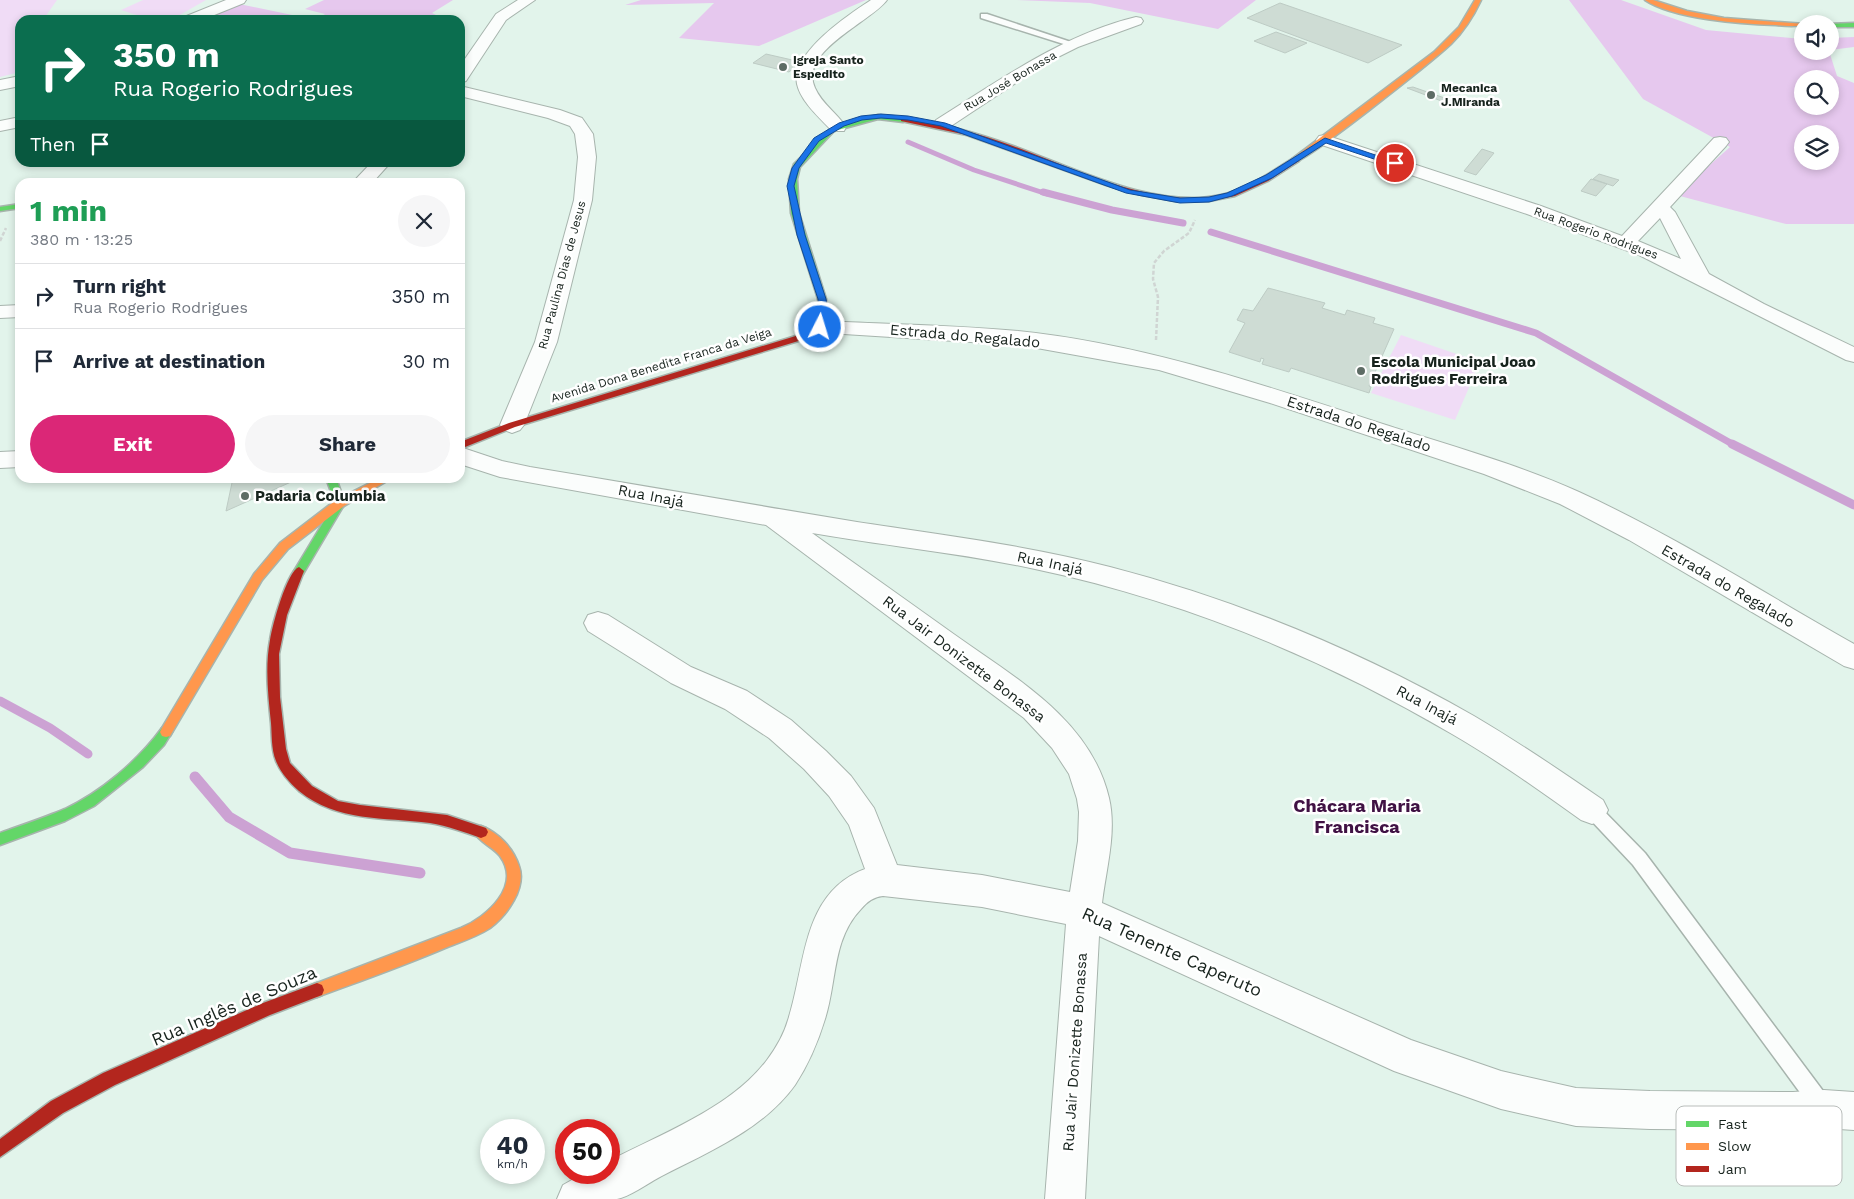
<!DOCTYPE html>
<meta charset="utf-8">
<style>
:root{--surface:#fff;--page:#f6f6f7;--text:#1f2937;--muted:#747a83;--line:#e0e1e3;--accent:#db2777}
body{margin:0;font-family:"Work Sans",sans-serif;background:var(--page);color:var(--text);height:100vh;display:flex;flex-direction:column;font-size:19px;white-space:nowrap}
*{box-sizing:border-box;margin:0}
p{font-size:16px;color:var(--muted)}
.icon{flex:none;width:28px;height:28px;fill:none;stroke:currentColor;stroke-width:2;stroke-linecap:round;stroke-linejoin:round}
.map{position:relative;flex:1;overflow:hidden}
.panel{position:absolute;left:15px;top:178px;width:450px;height:305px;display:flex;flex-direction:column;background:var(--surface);border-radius:15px;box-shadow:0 2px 8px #0003}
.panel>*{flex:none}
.top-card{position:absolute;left:15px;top:15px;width:450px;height:152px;border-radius:15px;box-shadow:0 2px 8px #0003;background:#0b6e4f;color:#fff;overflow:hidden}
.controls{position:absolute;left:1794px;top:15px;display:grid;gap:10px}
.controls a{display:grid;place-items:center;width:45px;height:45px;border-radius:50%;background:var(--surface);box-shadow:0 2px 8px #0003;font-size:25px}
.speed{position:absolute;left:480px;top:1119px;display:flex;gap:10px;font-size:25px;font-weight:700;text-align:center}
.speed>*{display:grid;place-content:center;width:65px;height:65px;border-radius:50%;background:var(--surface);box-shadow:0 2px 8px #0003;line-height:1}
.speed small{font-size:12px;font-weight:400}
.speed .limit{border:8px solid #d22;background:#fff;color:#111}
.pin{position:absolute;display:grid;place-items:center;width:42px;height:42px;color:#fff;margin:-21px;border:2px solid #fff;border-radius:50%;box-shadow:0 1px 5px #0007}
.me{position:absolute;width:55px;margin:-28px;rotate:5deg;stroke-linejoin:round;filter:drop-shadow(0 0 4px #0008)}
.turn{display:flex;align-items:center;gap:18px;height:105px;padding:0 15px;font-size:22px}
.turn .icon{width:65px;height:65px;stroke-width:2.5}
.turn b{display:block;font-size:35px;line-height:42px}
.then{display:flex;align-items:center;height:48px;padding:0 15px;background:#0003;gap:10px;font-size:19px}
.round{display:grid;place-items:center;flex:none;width:52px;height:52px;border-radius:26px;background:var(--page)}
.summary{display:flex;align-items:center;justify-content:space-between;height:85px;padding:0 15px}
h1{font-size:30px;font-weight:700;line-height:38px;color:#1e9e55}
.button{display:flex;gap:10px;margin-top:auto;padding:10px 15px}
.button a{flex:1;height:58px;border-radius:30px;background:var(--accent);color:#fff;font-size:20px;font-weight:700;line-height:58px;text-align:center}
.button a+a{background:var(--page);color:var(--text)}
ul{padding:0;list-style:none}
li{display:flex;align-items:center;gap:15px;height:65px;padding:0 15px;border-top:1px solid var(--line)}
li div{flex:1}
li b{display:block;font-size:19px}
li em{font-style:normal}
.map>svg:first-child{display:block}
.green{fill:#f0dcf6}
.forest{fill:#e6c8ee;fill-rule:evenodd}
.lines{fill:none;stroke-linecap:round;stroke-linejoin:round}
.stream-far3{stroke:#cca2d3;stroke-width:5}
.stream-far2{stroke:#cca2d3;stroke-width:7}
.stream-far1{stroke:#cca2d3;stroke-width:9}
.stream{stroke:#cca2d3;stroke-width:11}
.building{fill:#cedcd4;stroke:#bdcbc4}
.lane-casing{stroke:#a7b4ad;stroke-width:3}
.street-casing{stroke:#a7b4ad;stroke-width:2}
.fast-casing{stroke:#a7b4ad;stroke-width:3}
.slow-casing{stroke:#a7b4ad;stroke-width:3}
.jam-casing{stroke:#a7b4ad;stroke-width:3}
.path{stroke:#d0d5d3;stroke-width:2.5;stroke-dasharray:4 2;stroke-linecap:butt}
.lane{fill:#fbfdfc;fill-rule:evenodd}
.street{fill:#fbfdfc;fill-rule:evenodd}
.fast{fill:#63d668;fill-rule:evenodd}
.slow{fill:#ff974d;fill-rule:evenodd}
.jam{fill:#b3261e;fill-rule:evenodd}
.route{fill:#1a73e8;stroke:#114b97}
.poi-dot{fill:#5e6c65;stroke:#fff;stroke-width:2}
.labels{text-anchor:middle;stroke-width:5;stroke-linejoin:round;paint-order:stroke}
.far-poi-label{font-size:12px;font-weight:bold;fill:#17231d;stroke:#fff;text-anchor:start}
.far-street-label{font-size:12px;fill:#17231d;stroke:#fff}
.street-label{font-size:15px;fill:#17231d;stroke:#fff}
.poi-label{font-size:15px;font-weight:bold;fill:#17231d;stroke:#fff;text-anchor:start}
.quarter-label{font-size:18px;font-weight:bold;fill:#401244;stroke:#fff}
.near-street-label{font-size:18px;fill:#17231d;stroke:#fff}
.key{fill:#fff;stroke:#b9bdbb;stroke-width:1}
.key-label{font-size:14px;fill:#17231d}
</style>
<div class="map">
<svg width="1854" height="1199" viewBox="0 0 1854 1199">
<rect width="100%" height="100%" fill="#e2f4eb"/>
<path class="green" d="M0,0h57l-14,20h-23v52l-20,5z
M143,0h63l-35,20h-19l-31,-10z
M1401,335l79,27 -25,58 -84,-27z"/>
<path class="forest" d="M324,0h129l-21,13 14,7h-130l9,-6 -20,-5z
M641,0h225l-107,46 -80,-8 35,-35 -89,2z
M1017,0h239l-38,29 -128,-26z
M1569,0h52l85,30 96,9v12h27l8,25 17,7v141h-68l-110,-29 54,-48 -87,-48zM1802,79h28v27h-28zM1802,134h28v27h-28z
M239,4l77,16h-89l-13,-6z
M1854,37v10l-24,3v-12z"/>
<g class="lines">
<path class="stream-far3" d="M908,142l66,28 73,24"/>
<path class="stream-far2" d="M1043,192l69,18 71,13
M1211,232l325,101 198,112"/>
<path class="stream-far1" d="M1732,444l122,61
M0,701l50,27 38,26"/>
<path class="stream" d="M195,777l34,40 61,36 130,20"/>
</g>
<path class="building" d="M1280,3l122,42 -34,18 -121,-45z
M1276,32l31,11 -22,10 -31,-12z
M766,54l35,8 -12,10 -36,-9z
M1413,87l43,15 -4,3 -45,-17z
M1482,149l12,4 -18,22 -12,-4z
M1599,174l20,6 -6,6 -20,-7z
M1591,179l16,5 -11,12 -15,-5z
M1268,288l57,15 -3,5 23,7 2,-5 28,8 -2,5 21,6 -25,57 2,1 -2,6 -78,-25 -2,4 -27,-8 2,-5 -3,-1 -1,4 -31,-10 16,-29 -8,-3 6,-11 10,2z
M233,478h64l-6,4 -65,29z"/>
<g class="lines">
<g class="lane-casing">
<path id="lane" d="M981,14h6l90,30 -7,2 -89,-28z
M1592,802l6,3 47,48 184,246 4,7 -4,7 -7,4 -7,-4 -182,-248 -47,-50 -3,-5 3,-5z"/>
</g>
<g class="street-casing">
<path id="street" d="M226,0h20l-2,3 -42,17h-20l2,-3z
M518,0h17l-29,20 -40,61 -6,2v-17l36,-52z
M871,0h16c-16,22 -89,51 -72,88 7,16 22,25 31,39l-2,4h-12c-12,-13 -31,-29 -35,-47 -6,-31 51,-69 74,-84z
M1136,17l5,1 2,3 -2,3 -63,23 -32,16 -98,65h-12l-2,-4 2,-4c64,-40 126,-85 200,-103z
M20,76v10l-20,4v-10z
M460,86l100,24 22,8 11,16 3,23 -4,43 -35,142 -33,83 -4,5 -8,3 -8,-3 -4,-5 35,-83 39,-142 4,-43 -3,-23 -5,-8 -22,-8 -88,-22z
M20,117v10l-20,4v-10z
M1325,135l216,71 81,30 92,-98 6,-1 6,1 3,4 -3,4 -56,61 5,5 34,62 55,30 90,43v15l-8,-2 -207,-105 -112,-41 -208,-70 -3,-4 3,-4zM1660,218l21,41 -43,-18z
M372,162h19l-18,20h-20z
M20,305v12l-20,1v-12z
M820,321c66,3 132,4 198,10 127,13 248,55 368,94 65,21 131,39 193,67 94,43 185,101 275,152v25l-10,-3 -215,-126 -69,-36 -76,-30 -214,-71 -111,-33 -139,-25 -208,-13 -3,-5 3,-5z
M460,447l42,14 28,6c109,18 217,37 327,55 84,13 169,23 253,45 127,33 250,84 364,149 44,26 87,55 129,84l5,10 -5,10 -11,4 -11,-4c-42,-30 -84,-60 -129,-86 -129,-76 -270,-134 -417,-165 -73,-16 -149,-23 -223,-36 45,32 91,65 136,97 62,45 142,87 161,168 8,34 -3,71 -7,105l309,137 90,31 75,17 74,3 143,1 31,-2 30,2v38l-30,-2 -31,2 -143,-1 -74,-3 -75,-17 -107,-38 -295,-135 -14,263h-40l21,-275 -84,-17 -99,-11c-10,1 -16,6 -22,13 -29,30 -24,73 -36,110 -7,23 -17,46 -30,66 -32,45 -89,68 -137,93 -11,6 -29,19 -41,21 -19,0 -41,0 -60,0l6,-14 23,-13h23v-11c52,-27 122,-53 158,-101 9,-12 17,-26 21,-40 18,-54 13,-127 77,-151l-16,-44 -20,-29 -25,-27 -35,-31 -44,-29 -54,-26 -83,-52 -4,-8 4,-8 10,-3 10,3 83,52 56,24 44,29 35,31 25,25 23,32 23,57 85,10 88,17 8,-51 1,-29 -2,-13 -8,-25 -17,-26 -28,-30 -258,-193 -266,-48 -40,-13z
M20,451v16l-20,1v-16z"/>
</g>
<g class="fast-casing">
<path id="fast" d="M1854,23v4h-24v-3h-2z
M878,115l25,3 3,2 -3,2 -25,-3 -44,12 -34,36 -3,12 2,34 27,86v19l-4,3 -3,-1 -1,-21 -27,-86 -2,-34 5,-15 36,-35z
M20,204v4l-20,3v-4z
M326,478h10l9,25 -42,71 -4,1 -5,-4 41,-68z
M166,727l4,1 2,4 -8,13 -21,22 -49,39 -29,15 -65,24v-12c22,-8 44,-15 65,-24 36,-17 73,-48 97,-81z"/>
</g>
<g class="slow-casing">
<path id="slow" d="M1475,0h6c-8,17 -17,31 -30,44 -16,15 -147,120 -159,119v-4l142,-107 25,-25z
M1645,0h8l34,11 37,7 81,6c-6,3 -20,2 -29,1 -34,-1 -103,-6 -131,-25z
M380,478h12l-48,28 -56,43 -26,31 -92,156 -4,1 -4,-1 -2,-4 2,-4 92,-154 26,-31 56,-43z
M481,826c18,7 32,22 38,40 8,22 -12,49 -29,62 -14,9 -30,14 -45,20 -42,18 -85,33 -128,49l-5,-2 -2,-5 2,-5 149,-57c26,-11 61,-42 39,-72 -7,-9 -21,-14 -26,-24l2,-4z"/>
</g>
<g class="jam-casing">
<path id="jam" d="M903,118c38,5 74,15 110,28 61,22 142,64 208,49 26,-6 49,-22 71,-36l7,2 -31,20 -33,15 -26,5h-34l-33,-6 -36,-10 -139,-50 -66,-14v-2z
M822,315l4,3 -3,11 -18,10 -290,88 -55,22v-7l49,-19 290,-88 17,-9 2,-8z
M299,567l5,4 -17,44 -8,39 1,43 6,52 4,14 22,23 26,15 22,4 87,10 39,13 2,4 -2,4 -5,2c-17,-6 -33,-12 -51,-15 -46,-6 -93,-1 -131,-32 -10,-9 -18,-18 -23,-30 -5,-12 -4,-26 -5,-38 -3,-28 -6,-56 -1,-83 2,-14 17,-69 29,-73z
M317,983l5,2 2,5 -2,5 -52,20 -155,70 -52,28 -63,44v-18l51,-38 52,-28 160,-70z"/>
</g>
<path class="path" d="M0,241l6,-13
M1156,340l2,-43 -5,-18 1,-16 10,-12 25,-18 6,-13"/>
<use href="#lane" class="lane"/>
<use href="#street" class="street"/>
<use href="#fast" class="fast"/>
<use href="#slow" class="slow"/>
<use href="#jam" class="jam"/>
</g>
<path class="route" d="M881,114l27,2 37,7 185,67 50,8 29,-1 18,-4 39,-18 59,-37 74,25 -7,2 -66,-22 -54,35 -40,18 -23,6 -29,1 -54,-10 -185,-67 -33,-6 -27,-2 -19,2 -18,6 -25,15 -20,27 -5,18 11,49 21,64 2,13 -3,15 -2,2h-6l-1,-2 3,-15 -1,-13 -21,-64 -10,-49 5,-18 22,-30 25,-15 22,-7z"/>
<g class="poi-dot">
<circle cx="783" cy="67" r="5"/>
<circle cx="1431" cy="95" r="5"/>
<circle cx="1361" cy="371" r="5"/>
<circle cx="245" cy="496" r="5"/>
</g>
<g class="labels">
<g class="far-poi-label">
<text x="793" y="64">Igreja Santo<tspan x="793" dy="14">Espedito</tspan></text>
<text x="1441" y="92">Mecanica<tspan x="1441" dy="14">J.Miranda</tspan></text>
</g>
<g class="far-street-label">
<text transform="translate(1010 81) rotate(-31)" y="4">Rua José Bonassa</text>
<text transform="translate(1596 233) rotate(20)" y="4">Rua Rogerio Rodrigues</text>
<text transform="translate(562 275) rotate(-75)" y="4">Rua Paulina Dias de Jesus</text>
<text transform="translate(661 365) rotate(-17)" y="4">Avenida Dona Benedita Franca da Veiga</text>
</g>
<g class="street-label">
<text transform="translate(965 336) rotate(5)" y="5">Estrada do Regalado</text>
<text transform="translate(1359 424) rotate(18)" y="5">Estrada do Regalado</text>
<text transform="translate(651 496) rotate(11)" y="5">Rua Inajá</text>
<text transform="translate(1050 563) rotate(12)" y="5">Rua Inajá</text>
<text transform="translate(1728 586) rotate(30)" y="5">Estrada do Regalado</text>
<text transform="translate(964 659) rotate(37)" y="5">Rua Jair Donizette Bonassa</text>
<text transform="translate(1427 705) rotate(28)" y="5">Rua Inajá</text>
<text transform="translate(1075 1052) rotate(-86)" y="5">Rua Jair Donizette Bonassa</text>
</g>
<g class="poi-label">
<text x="1371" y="367">Escola Municipal Joao<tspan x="1371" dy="17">Rodrigues Ferreira</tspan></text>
<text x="255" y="501">Padaria Columbia</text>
</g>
<g class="quarter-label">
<text x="1357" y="812">Chácara Maria<tspan x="1357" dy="21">Francisca</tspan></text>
</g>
<g class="near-street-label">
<text transform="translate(1172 952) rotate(24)" y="6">Rua Tenente Caperuto</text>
<text transform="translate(234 1006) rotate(-23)" y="6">Rua Inglês de Souza</text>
</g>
</g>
<rect x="1676" y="1106" width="166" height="80" rx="8" class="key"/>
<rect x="1686" y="1121" width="23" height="6" fill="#63d668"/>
<rect x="1686" y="1143" width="23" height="7" fill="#ff974d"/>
<rect x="1686" y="1166" width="23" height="6" fill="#b3261e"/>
<g class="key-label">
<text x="1718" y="1129">Fast</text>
<text x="1718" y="1151">Slow</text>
<text x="1718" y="1174">Jam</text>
</g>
</svg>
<div class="controls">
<a><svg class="icon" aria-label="sound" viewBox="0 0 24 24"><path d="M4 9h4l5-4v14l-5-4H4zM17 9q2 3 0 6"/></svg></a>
<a><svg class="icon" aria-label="search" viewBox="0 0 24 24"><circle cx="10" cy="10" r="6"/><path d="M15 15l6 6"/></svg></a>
<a><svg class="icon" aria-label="layers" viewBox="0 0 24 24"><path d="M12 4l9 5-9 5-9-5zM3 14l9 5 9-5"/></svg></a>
</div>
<div class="speed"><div>40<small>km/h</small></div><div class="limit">50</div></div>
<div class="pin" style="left:1395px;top:163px;background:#d93025"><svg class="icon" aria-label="arrive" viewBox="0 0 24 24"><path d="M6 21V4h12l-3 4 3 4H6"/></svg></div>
<svg class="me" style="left:820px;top:327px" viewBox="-20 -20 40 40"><circle r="17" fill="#1a73e8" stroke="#fff" stroke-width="3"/><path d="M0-11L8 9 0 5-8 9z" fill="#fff"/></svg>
<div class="top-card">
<div class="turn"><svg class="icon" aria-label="right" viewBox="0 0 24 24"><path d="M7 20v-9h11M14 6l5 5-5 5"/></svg><div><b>350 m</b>Rua Rogerio Rodrigues</div></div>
<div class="then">Then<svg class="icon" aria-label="arrive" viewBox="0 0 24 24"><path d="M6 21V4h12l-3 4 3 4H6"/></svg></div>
</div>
<section class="panel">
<div class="summary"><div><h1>1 min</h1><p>380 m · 13:25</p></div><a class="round"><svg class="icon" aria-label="close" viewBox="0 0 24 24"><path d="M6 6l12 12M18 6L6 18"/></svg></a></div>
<ul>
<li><svg class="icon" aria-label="right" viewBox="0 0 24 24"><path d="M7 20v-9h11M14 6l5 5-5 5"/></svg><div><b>Turn right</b><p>Rua Rogerio Rodrigues</p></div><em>350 m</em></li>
<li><svg class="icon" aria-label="arrive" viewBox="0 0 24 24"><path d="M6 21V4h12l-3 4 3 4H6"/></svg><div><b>Arrive at destination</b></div><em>30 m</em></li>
</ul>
<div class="button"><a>Exit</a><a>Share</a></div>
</section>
</div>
